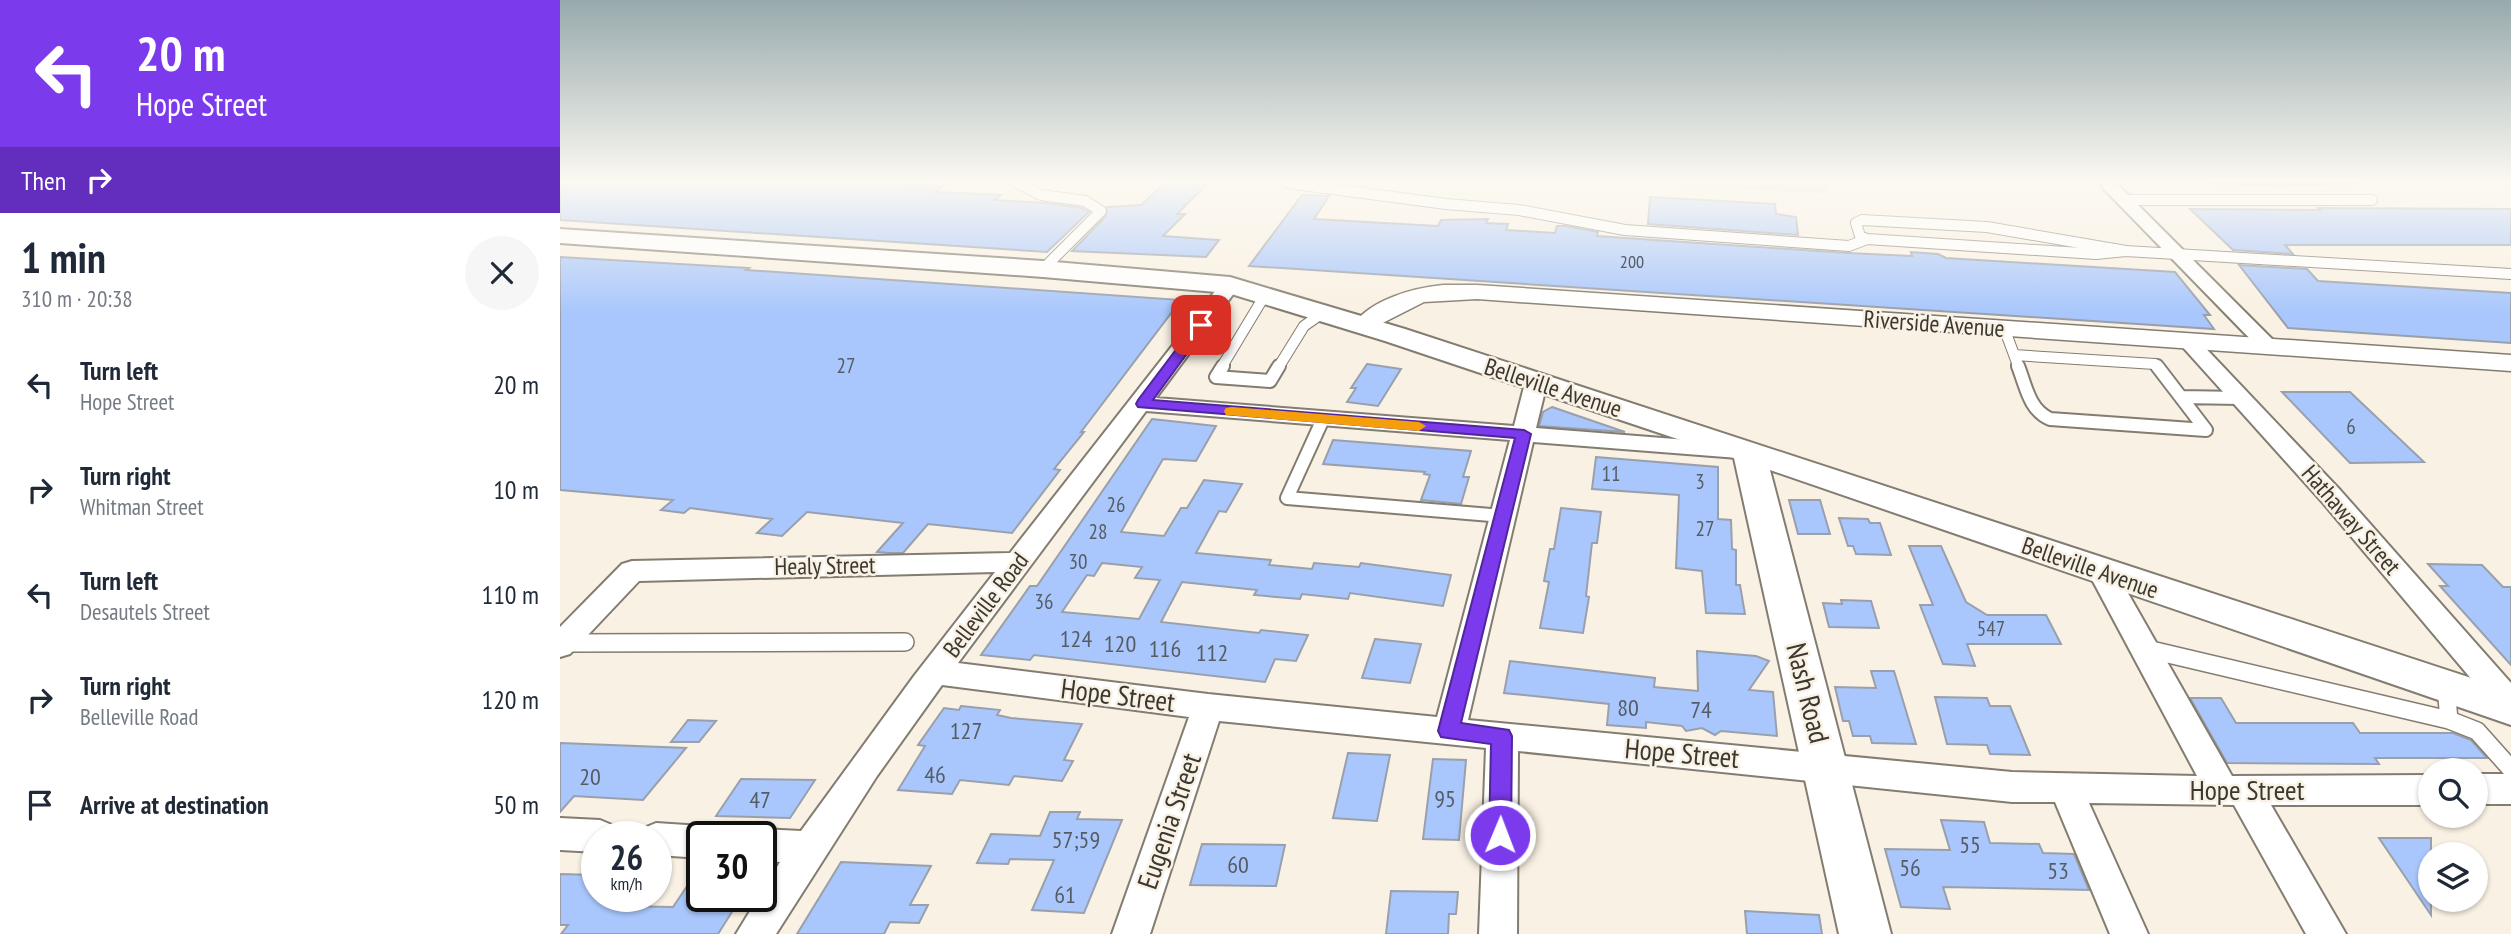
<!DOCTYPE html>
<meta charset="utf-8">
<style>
:root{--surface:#fff;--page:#f6f6f7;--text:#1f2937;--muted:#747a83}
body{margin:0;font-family:"PT Sans Narrow",sans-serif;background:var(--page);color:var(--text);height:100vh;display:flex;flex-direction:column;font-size:26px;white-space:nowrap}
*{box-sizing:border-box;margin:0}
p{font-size:23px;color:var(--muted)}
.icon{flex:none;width:38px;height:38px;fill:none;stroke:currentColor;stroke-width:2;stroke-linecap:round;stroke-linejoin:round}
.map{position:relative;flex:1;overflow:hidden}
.drawer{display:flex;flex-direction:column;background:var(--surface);width:560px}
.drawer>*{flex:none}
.hud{background:#7c3aed;color:#fff;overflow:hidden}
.tools{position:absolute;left:1858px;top:758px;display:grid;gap:14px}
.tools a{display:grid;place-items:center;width:70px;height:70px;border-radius:50%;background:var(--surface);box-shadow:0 2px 5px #0004;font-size:35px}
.speed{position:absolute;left:21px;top:821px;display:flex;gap:14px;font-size:35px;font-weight:700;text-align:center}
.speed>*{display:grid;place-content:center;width:91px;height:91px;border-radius:50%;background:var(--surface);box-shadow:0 2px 5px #0004;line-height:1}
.speed small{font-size:18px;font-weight:400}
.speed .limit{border:4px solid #111;border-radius:10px;background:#fff;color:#111}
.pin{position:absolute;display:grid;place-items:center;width:60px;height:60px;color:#fff;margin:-30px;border-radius:14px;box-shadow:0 4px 10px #0006}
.me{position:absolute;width:77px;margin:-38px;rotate:1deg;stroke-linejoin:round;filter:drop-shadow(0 0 5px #0008)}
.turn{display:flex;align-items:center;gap:24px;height:147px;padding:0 21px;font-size:32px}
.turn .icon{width:91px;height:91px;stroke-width:2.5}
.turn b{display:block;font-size:49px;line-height:60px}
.then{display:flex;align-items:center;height:66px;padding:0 21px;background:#0003;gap:14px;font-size:26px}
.round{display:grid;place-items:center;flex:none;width:74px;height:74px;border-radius:37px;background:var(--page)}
.summary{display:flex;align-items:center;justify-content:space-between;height:119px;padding:0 21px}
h1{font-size:42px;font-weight:800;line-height:52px}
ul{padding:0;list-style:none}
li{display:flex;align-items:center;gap:21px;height:105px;padding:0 21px}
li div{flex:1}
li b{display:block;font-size:26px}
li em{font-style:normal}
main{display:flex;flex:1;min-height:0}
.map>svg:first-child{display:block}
.green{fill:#e6c998}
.water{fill:#c19951}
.building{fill:#a9c7fc;stroke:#99a0ac;stroke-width:2;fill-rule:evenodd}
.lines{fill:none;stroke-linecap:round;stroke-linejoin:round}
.service-far2-casing{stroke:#837c70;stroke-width:12}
.service-far1-casing{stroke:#837c70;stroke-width:16}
.service-casing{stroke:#837c70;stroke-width:20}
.minor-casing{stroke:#837c70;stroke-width:4}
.tertiary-casing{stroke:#837c70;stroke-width:3}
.secondary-casing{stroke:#837c70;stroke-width:4}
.service-far2{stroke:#fff;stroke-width:10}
.service-far1{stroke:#fff;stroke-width:12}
.service{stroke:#fff;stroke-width:17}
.minor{fill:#fff;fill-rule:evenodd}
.tertiary{fill:#fff;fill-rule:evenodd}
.secondary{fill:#fff;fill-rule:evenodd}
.route{fill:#7c3aed;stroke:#51269a;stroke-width:2}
.slow{fill:#f59e0b}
.labels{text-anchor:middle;stroke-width:5;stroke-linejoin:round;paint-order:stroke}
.far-number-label{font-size:18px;fill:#565c64}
.number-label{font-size:21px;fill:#565c64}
.street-label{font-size:24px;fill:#3b3832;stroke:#f9f1e3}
.near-number-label{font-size:24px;fill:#565c64}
.near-street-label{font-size:28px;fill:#3b3832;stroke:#f9f1e3}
</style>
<main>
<section class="drawer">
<div class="hud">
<div class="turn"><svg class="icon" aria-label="left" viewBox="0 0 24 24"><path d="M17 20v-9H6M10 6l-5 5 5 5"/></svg><div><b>20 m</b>Hope Street</div></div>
<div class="then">Then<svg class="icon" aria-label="right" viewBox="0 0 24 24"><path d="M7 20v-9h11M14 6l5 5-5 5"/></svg></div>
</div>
<div class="summary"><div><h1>1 min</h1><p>310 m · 20:38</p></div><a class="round"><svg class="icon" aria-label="close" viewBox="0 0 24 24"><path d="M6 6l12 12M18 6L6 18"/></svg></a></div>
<ul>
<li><svg class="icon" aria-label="left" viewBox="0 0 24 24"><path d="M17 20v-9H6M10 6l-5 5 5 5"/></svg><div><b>Turn left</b><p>Hope Street</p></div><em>20 m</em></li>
<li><svg class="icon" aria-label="right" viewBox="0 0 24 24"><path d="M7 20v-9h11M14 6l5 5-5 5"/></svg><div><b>Turn right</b><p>Whitman Street</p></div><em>10 m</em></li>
<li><svg class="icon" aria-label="left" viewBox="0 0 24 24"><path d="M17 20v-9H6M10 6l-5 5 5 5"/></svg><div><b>Turn left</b><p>Desautels Street</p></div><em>110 m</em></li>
<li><svg class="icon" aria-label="right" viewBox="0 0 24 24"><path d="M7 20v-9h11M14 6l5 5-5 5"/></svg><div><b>Turn right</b><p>Belleville Road</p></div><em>120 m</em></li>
<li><svg class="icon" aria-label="arrive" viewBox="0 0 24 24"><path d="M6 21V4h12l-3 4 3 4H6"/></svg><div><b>Arrive at destination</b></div><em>50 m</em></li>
</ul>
</section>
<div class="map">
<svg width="1951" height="934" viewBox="0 0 1951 934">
<rect width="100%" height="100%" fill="#f9f1e3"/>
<path class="green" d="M1105,182h163v8l-4,3 -143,-7z"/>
<path class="water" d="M1606,182h250l-139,5z"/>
<path class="building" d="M0,182l385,2 -9,8 65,3 -6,5 50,3 37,5 7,4 -42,40 -487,-32z
M606,182h43l-32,32h8l-22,22 56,4 -13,17 -134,-6 34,-35 1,-9 34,-2z
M742,195l27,1 -15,23 124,7 3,-6 47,-1 -2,4 22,1 -2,6 49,3 2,-7h9l32,6 -1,4 251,17 64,3 -1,-4 27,2 8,4 229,14 35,43h-6l10,14 -965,-63z
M1090,197l125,7 1,10 20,3 2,18 -150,-11z
M1758,208l193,1v36h-226l8,9 -60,-4 -43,-41 130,1z
M0,257l189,11 -3,2 435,30 -100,132h3l-30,37 6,1 -48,63 -84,-9 -25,29h-14l-12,-1 26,-29 -96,-11 -25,24 -25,-3 15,-14 -82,-11 -6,5 -23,-3 12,-10 -113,-10z
M1679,265l68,4 11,12 193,12v50l-223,-15z
M807,364l34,5 -23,37 -31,-4 9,-14h-5z
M1722,392h68l74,70 -74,1z
M992,407l73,25 -86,-6 4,-14z
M592,419l64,7 -20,35 -33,-2 -42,73 43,4 17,-28h6l17,-28 38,4 -16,28 -7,-1 -23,42 75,7 -2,5 43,4 2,-6 45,4 2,-4 90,12 -8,31 -93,-13 -2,6 -46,-5 -2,5 -46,-4 3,-5 -75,-8 -21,40 98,11 2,-3 47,5 -12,26 -21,-2 -10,23 -231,-27 -4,5 -49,-5 49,-69h7zM542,563l40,4 -7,11 25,2 -21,39 -77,-7 25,-37 7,1z
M773,440l138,11 -8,26h6l-8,27 -40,-4 9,-25 -6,-1 1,-2 -102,-8z
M1036,457l122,10v52l13,1 1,29 4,1v35h4l5,29 -39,-1 -4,-42 -26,-3 3,-73 -87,-6z
M1229,500h31l10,34h-32z
M1001,508l40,4 -4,31h-5l-6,53 3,1 -6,36 -43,-5 9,-46 -5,-1 6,-32h4z
M1279,518l29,1 2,4h10l11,32 -35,-1 -3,-8h-5z
M1349,546h32l25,56 21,13h59l15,29h-94l8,22 -32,-2 -23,-59h13z
M1868,564l54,1 21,22h8v78l-71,-79h8z
M1281,600l30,1 8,27 -50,-1 -6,-24 19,1z
M815,639l46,5 -11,39 -48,-5z
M1137,651l59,5 13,5 -20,29 24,2 4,44 -56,-5 -6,4 -13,-7 -16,3 -4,-5 -36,-4v6l-39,-3 2,-21 -105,-11 6,-32 145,17 -1,9 44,4z
M1311,671h23l22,73 -44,-1 -2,-7h-17l-4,-15h-6l-8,-34 41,1z
M1375,697l52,1 3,8h20l20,49 -40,-1 -3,-9 -40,-1z
M1630,698h31l15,25h117l7,10h93l18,7 16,18h-112l4,6 -152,-1z
M401,706l39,4 -3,5 14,3 71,6 -18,36 9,1 -11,20 -48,-5 -5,9 -49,-5 -8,14 -54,-4 27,-44 -7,-1 26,-37 15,2z
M128,720l28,1 -17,21h-28z
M0,743l126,5 -43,52 -69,-4 -14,16z
M788,753l42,2 -13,66 -44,-3z
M873,759l33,1 -7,80 -36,-1z
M181,779l74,1 -25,38 -74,-2z
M490,812h30l-3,7 45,1 -38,93 -52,-3 22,-50 -44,-1 -2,5 -31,-1 14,-29 49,2z
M1381,820l43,2 6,21 49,1 4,9 31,1 15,36 -146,-3 7,22 -49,-2 -16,-58 65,1z
M1819,838h52v77z
M642,844l83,1 -9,41 -86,-1z
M281,862l90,4 -21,39h18l-9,18 -29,-1 -6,12h-87z
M142,864v32h40l-24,38h-157l7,-9h-8v-51l37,1v21h32l-7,10 51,1z
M831,891l67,1 -2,22h-7l-1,20h-62z
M1185,911l74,4 3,19h-75z"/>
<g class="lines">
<g class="service-far2-casing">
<path id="service-far2" d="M455,182l26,13 44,6 16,10 -58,58
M728,183l158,21 73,6 106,20 224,16 18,-7
M1564,200h248
M1302,220l125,7 139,24 -30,3 -229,-15 -7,-3 -4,-13z
M1566,251l385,23
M1444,328l15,40
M1454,355l141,9 3,4
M661,368l44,-73
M718,368l26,-42 20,-14"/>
</g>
<g class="service-far1-casing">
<path id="service-far1" d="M663,366l-7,11 54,4 9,-15
M1458,366c8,20 11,44 32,53l156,11
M1597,366l49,64
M1621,397l59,1
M763,419l-36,79 216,18"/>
</g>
<g class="service-casing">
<path id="service" d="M7,643l338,-1
M1587,649l302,71 -3,-33
M1889,720l28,11 34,38"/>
</g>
<g class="minor-casing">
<path id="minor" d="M1544,183h12l162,162 -4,4h-14l-156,-160 -2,-3z
M670,279l10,6 -84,113 358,28 11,-43 3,-5h16l3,5 -11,45 202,16 9,2 3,5 -3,5 -9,2 -205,-16 -65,278 544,52 185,4 -109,-204 4,-7 10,-3 10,3 120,211 199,-1v30h-160l75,129h-40l-72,-129 -145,-2 59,131h-38l-55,-132h-43l-494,-51 -1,183h-38l7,-186 -267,-27 -69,213h-38l77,-217 -247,-32 -65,91 -101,158h-40l44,-72 -19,-1v-25h-14l2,-2 12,-5 40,2 113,-155 81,-104 -356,9 -69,73 -10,3v-30l62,-63 10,-3 378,-8 213,-272zM586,411l364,29 -73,277 -229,-23 -250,-31z
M1627,334l7,2 147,155 170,192v34l-11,-4 -177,-210 -143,-159 -3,-4 3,-4z
M1916,774h35v30h-35z
M0,818l40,2 12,5 6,11h-21v16l-37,-2z
M96,823l46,3 12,5 3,5h-15v22l-46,-3v-19h-16l4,-8z"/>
</g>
<g class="tertiary-casing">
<path id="tertiary" d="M883,285h34l1034,70v16l-1034,-72 -53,3 -59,30 -9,-2 -3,-5c18,-26 61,-37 90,-40z"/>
</g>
<g class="secondary-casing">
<path id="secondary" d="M0,229l483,32 187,16 175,52 1106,362v34l-741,-255 121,464h-52l-105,-476 -349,-117 -157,-48 -185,-16 -483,-34z"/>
</g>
<use href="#service-far2" class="service-far2"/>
<use href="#service-far1" class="service-far1"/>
<use href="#service" class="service"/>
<use href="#minor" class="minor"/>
<use href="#tertiary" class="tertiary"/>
<use href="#secondary" class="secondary"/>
</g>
<linearGradient id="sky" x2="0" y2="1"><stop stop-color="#98a9ac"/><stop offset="0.58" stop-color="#fcf9f2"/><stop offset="1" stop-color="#fcf9f2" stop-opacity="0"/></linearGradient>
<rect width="1951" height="313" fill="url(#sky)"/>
<path class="route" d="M641,321l7,4 -55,75 371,30 7,4 -70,289 48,7 3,6 -1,99 -3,7 -8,3 -8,-3 -3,-7 2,-91 -50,-7 -3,-6 77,-293 -377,-31 -2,-3 2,-4 59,-78z"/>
<path class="slow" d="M672,407l187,15 7,4 -7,5 -193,-16 -2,-4 2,-3z"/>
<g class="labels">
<g class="far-number-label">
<text x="1072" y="268">200</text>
</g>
<g class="number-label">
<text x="286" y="373">27</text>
<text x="1791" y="434">6</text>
<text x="1051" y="481">11</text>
<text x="1140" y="489">3</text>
<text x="556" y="512">26</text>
<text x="1145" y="536">27</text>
<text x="538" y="539">28</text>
<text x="518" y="569">30</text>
<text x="484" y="609">36</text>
<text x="1431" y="636">547</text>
</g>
<g class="street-label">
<text transform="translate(1374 324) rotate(4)" y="8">Riverside Avenue</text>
<text transform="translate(993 388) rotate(18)" y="8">Belleville Avenue</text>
<text transform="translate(1791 520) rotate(49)" y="8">Hathaway Street</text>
<text transform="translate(265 566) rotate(-1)" y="8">Healy Street</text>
<text transform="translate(1530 568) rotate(19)" y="8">Belleville Avenue</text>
<text transform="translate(426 605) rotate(-53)" y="8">Belleville Road</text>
</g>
<g class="near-number-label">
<text x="516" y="647">124</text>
<text x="560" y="652">120</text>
<text x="605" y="657">116</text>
<text x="652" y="661">112</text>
<text x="1068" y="716">80</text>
<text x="1141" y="718">74</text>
<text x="406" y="739">127</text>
<text x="375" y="783">46</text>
<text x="30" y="785">20</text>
<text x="885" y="807">95</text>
<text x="200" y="808">47</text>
<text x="516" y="848">57;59</text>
<text x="1410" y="853">55</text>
<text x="678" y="873">60</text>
<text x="1350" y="876">56</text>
<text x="1498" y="879">53</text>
<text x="505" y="903">61</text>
</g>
<g class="near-street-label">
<text transform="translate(1248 693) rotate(76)" y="10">Nash Road</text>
<text transform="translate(558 695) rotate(7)" y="10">Hope Street</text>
<text transform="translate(1122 753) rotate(5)" y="10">Hope Street</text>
<text x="1687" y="800">Hope Street</text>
<text transform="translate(609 821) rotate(-71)" y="10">Eugenia Street</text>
</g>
</g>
</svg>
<div class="tools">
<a><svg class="icon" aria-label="search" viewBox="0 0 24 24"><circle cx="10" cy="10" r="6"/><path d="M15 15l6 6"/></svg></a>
<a><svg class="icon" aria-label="layers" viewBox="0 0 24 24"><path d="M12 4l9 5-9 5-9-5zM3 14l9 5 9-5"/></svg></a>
</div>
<div class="speed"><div>26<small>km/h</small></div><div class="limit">30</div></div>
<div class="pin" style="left:641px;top:325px;background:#d93025"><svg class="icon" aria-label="arrive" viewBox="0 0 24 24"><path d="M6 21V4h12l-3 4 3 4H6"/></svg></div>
<svg class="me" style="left:940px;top:835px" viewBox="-20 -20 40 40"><circle r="17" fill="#7c3aed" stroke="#fff" stroke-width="3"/><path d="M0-11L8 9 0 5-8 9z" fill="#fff"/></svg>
</div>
</main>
